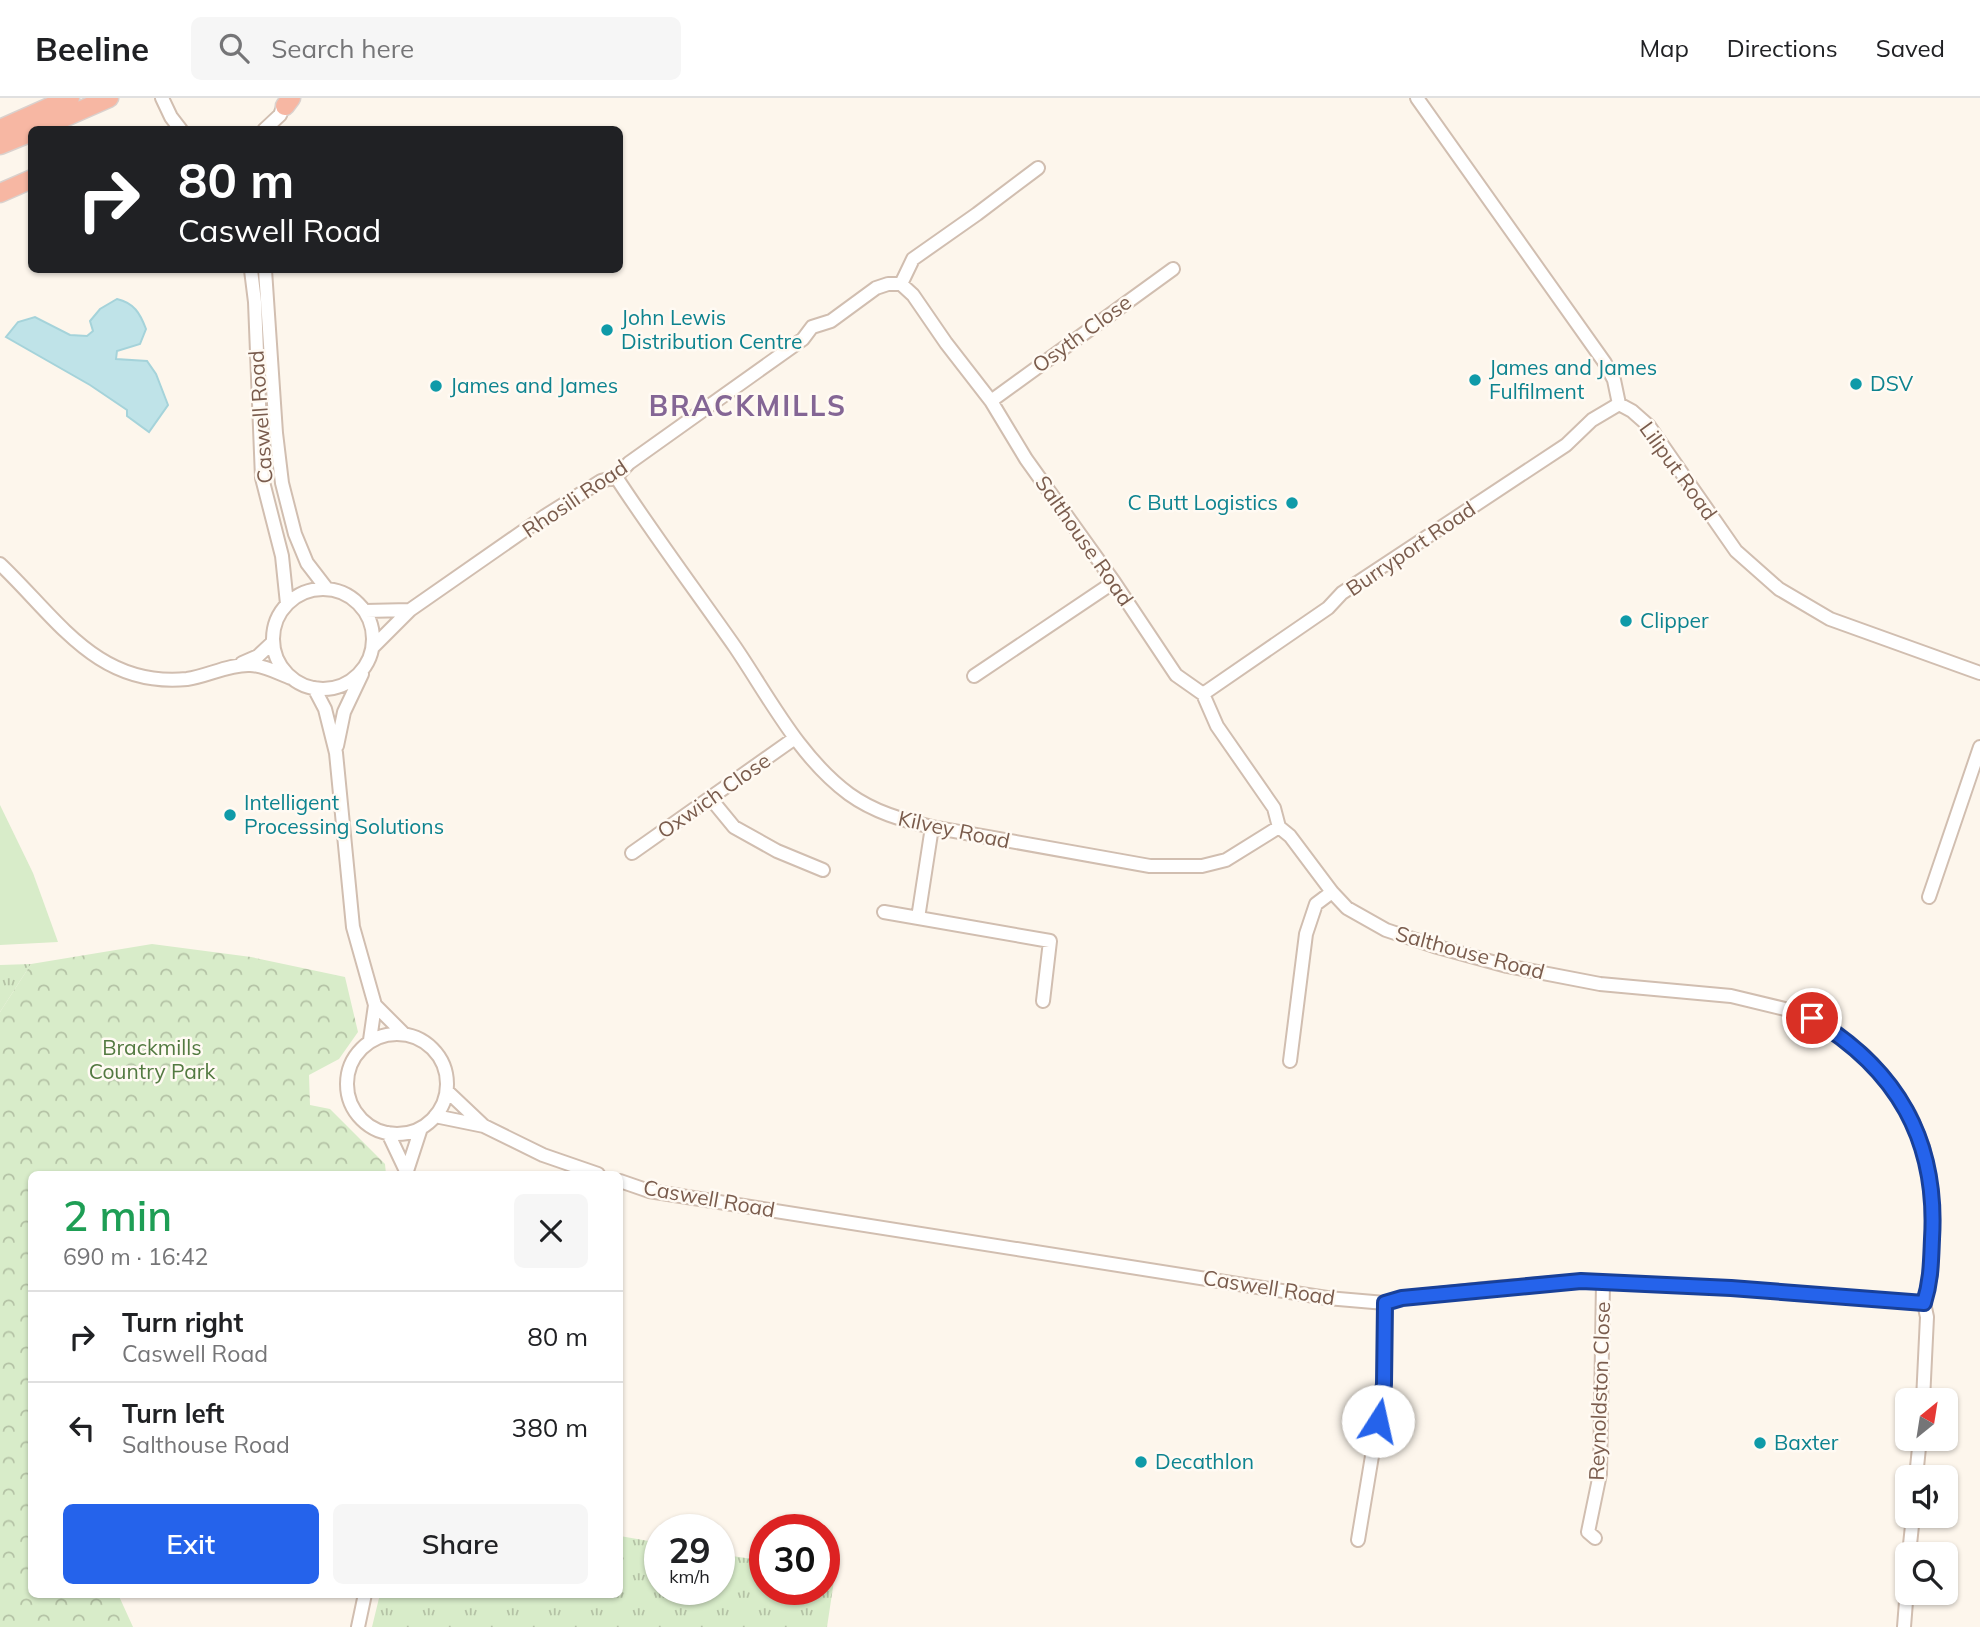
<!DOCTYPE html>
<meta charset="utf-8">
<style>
:root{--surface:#fff;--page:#f6f6f6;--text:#202124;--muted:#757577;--line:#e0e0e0;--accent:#2563eb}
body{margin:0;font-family:Mulish,sans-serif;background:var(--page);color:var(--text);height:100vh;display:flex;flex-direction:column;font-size:26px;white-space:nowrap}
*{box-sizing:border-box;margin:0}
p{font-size:23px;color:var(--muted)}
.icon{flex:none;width:38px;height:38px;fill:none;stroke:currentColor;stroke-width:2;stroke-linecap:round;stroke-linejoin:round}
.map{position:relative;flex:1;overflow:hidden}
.panel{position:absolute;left:28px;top:1073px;width:595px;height:427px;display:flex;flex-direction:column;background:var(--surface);border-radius:10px;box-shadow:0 2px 5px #0004}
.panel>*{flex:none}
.top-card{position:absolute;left:28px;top:28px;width:595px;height:147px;border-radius:10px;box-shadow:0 2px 5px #0004;background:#202124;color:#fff;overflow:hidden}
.needle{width:46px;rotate:30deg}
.tools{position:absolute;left:1895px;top:1290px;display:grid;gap:14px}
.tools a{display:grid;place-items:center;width:63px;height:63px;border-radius:10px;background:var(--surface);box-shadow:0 2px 5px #0004;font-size:35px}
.speed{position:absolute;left:644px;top:1416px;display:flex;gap:14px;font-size:35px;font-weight:700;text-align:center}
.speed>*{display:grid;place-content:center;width:91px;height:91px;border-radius:50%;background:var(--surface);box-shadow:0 2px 5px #0004;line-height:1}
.speed small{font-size:18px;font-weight:400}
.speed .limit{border:10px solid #d22;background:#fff;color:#111}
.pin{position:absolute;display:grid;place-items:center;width:60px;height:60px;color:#fff;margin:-30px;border:4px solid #fff;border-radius:50%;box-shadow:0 2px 7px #0007}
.me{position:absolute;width:77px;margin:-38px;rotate:10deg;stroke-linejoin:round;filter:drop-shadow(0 0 5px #0008)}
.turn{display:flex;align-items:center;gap:24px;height:147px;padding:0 35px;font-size:32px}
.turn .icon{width:91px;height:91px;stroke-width:2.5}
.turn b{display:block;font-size:49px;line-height:60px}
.round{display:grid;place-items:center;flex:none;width:74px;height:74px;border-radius:10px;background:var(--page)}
.head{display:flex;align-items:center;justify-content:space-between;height:119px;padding:0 35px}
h1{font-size:42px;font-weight:600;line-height:52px;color:#1e9e55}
.action{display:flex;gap:14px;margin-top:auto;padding:14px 35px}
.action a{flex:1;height:80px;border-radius:10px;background:var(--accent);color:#fff;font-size:28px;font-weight:600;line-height:80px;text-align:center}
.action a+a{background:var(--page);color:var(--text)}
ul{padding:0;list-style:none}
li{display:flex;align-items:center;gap:21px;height:91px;padding:0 35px;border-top:2px solid var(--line)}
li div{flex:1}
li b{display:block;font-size:26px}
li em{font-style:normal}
header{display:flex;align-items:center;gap:42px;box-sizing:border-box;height:98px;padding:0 35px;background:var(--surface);border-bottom:2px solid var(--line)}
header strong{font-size:33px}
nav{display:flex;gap:38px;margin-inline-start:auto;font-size:24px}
.search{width:490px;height:63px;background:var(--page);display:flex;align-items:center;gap:18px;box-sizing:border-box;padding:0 24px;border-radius:10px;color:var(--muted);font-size:26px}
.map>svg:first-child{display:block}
.grass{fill:url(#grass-tufts)}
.park{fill:url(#park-crowns)}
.pitch{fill:#d8ecc9}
.water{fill:#bfe3e8;stroke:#a5d3da;stroke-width:2}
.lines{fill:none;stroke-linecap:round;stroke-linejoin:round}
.minor-casing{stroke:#d1beb0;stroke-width:16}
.highway-casing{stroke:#dad1cd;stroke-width:21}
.minor{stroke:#fff;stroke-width:12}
.highway{stroke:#f7b7a3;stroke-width:18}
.route-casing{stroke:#184099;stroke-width:18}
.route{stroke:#2563eb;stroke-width:12}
.culture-dot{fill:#0f9aa8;stroke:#fffaf3;stroke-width:2.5}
.labels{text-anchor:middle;stroke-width:5;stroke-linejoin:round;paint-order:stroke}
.culture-label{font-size:21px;fill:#0d838f;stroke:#fffaf3;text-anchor:start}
.street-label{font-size:21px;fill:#7a5c4d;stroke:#fffaf3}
.park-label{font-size:21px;fill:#537a41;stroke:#fffaf3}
.district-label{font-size:28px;font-weight:bold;letter-spacing:2px;fill:#846695;stroke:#fffaf3}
</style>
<header>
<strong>Beeline</strong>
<div class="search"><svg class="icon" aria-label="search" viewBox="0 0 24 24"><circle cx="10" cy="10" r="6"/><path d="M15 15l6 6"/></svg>Search here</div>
<nav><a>Map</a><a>Directions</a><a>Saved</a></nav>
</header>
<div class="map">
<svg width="1980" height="1529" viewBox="0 0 1980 1529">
<defs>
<pattern id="grass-tufts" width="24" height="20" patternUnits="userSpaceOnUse" patternTransform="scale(1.75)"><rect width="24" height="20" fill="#d8ecc9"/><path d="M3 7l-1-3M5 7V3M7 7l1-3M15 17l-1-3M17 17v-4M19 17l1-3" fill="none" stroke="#b4c2a5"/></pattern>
<pattern id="park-crowns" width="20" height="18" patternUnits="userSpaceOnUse" patternTransform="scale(1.75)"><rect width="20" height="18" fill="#d8ecc9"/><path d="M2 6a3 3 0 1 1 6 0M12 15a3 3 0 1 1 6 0" fill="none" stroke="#b4c2a5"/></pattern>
</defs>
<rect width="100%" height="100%" fill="#fdf6ec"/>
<path class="grass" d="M31,866l-31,48v-47z
M620,1438l40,7v46h59v-35l46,7v28h59v-17l11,2 -8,53h-455l8,-33h240z"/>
<path class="park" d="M152,846l99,13 94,20 13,55 -19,27 -30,16 1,30 20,4 55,55 1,10h-354v420h86l15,33h-133v-615l31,-48z"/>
<path class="pitch" d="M0,707l33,68 25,69 -58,3z"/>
<path class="water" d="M117,201c17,4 23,14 29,30l-6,15 -23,7 -1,8 31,2 9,13 12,31 -19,27 -22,-16v-6l-37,-25 -84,-48 12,-15 17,-5 35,18 17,1 6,-5 -3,-10 10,-12z"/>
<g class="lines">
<g class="minor-casing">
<path id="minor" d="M162,0l9,19 10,13
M1417,0l188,265 9,17 5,24 13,7 17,15 87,125 43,38 51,30 150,54
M264,32l16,-15 6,-15
M251,172l4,32 7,176 20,78 5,48
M265,172l11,163 6,50 13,51 12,29 20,26
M901,186l12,11 33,48 45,58 35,58 88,123 62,93 27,19 14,32 57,82 5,19 11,9 42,56 15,16 39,22 48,16 73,20 93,18 131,12 58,14 23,8 19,12 34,26 19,21 26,38 13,32 6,29 4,39 -2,59 -7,29 3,14 -4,83
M991,303l182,-132
M616,379c38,58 79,113 119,170 34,50 64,110 114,147 25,18 53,26 83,33l218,39h52l24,-6 53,-33
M0,466c57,54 97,124 187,115 21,-3 42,-15 63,-14 13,0 28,8 41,13
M273 541a50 50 0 1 1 100 0a50 50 0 1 1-100 0Z
M365,513l45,-1
M373,549l37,-37 135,-94 56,-35 15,-4 13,-14 174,-124 9,-12 19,-6 45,-33 12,-4h13l12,-25 64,-45 61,-46
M242,565l16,-7 15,-14
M974,578l140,-94
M314,590l11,21 11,44 17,174 22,78 -5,35
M1203,596l125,-86 14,-15 224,-148 26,-25 27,-16
M337,648l7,-34 18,-38
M711,701l23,28 43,24 46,19
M632,755l163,-115
M1929,799l51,-150
M884,814l166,29 -7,60
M918,820l14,-91
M375,907l29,29
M347 986a50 50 0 1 1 100 0a50 50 0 1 1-100 0Z
M1290,963l16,-127 10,-30 16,-12
M447,993l37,35
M435,1018l49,10 59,29 55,19
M388,1035l18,38
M406,1076l15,-46
M620,1083l29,10 678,107 58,5 17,-5 91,-10 88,-7 150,7 193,15
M1916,1379l4,-39
M1595,1440l-7,-6 12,-58 3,-192
M1358,1442l26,-156 1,-81
M1909,1456l4,-38
M358,1529l7,-33
M1904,1529l4,-51"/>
</g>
<g class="highway-casing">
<path id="highway" d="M285,8l6,-8
M0,31l70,-31
M36,32l73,-32
M0,47l32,-13
M0,95l32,-14"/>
</g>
<use href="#minor" class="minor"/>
<use href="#highway" class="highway"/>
</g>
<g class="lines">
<g class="route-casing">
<path id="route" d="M1378,1323l6,-37 1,-81 17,-5 179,-17 150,7 193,15c7,-22 7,-41 8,-64 6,-99 -35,-170 -120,-221"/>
</g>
<use href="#route" class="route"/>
</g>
<g class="culture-dot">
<circle cx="607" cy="232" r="7"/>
<circle cx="1475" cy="282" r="7"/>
<circle cx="1856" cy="286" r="7"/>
<circle cx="436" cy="288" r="7"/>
<circle cx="1292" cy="405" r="7"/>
<circle cx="1626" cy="523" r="7"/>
<circle cx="230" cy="717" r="7"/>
<circle cx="1760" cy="1345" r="7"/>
<circle cx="1141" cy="1364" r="7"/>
</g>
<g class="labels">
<g class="culture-label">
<text x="621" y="227">John Lewis<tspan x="621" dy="24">Distribution Centre</tspan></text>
<text x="1489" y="277">James and James<tspan x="1489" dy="24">Fulfilment</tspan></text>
<text x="1870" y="293">DSV</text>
<text x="450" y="295">James and James</text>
<text x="1278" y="412" text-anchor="end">C Butt Logistics</text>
<text x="1640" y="530">Clipper</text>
<text x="244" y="712">Intelligent<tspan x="244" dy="24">Processing Solutions</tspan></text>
<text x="1774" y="1352">Baxter</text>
<text x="1155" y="1371">Decathlon</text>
</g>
<g class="street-label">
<text transform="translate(1082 236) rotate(-36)" y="7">Osyth Close</text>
<text transform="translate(261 319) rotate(-94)" y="7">Caswell Road</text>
<text transform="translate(1678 373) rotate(54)" y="7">Liliput Road</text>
<text transform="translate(575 401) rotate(-34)" y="7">Rhosili Road</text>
<text transform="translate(1084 443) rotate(55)" y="7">Salthouse Road</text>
<text transform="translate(1411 451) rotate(-34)" y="7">Burryport Road</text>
<text transform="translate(714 698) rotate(-35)" y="7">Oxwich Close</text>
<text transform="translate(954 732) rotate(12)" y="7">Kilvey Road</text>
<text transform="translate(1470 855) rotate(15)" y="7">Salthouse Road</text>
<text transform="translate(709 1101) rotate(10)" y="7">Caswell Road</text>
<text transform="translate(1269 1190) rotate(9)" y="7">Caswell Road</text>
<text transform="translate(1600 1293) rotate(-88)" y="7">Reynoldston Close</text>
</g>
<g class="park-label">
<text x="152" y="957">Brackmills<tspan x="152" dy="24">Country Park</tspan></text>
</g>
<g class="district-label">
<text x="748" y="318">BRACKMILLS</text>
</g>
</g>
</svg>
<div class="tools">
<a><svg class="needle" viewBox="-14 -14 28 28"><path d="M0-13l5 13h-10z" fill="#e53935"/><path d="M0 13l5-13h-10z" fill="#757577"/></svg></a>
<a><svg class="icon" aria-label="sound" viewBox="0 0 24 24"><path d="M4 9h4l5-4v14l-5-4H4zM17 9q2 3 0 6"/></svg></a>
<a><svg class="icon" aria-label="search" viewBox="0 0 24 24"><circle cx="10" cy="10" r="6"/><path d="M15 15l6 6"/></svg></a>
</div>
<div class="speed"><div>29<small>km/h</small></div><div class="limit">30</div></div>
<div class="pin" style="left:1812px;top:920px;background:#d93025"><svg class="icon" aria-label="arrive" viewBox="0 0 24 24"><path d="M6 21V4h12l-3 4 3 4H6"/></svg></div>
<svg class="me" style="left:1378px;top:1323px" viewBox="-20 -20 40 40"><circle r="19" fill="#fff"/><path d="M0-13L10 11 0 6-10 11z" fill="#2563eb"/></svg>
<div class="top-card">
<div class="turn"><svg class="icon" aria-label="right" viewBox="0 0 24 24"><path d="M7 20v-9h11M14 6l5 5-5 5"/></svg><div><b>80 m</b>Caswell Road</div></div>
</div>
<section class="panel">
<div class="head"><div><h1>2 min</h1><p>690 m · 16:42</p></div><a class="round"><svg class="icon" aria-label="close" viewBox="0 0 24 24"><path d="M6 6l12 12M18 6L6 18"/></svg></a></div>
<ul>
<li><svg class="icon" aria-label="right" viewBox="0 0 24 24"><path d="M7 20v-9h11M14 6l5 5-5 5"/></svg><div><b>Turn right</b><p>Caswell Road</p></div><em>80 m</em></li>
<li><svg class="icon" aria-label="left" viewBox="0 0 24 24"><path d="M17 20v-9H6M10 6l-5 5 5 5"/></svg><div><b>Turn left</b><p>Salthouse Road</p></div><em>380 m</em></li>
</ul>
<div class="action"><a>Exit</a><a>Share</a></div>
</section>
</div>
